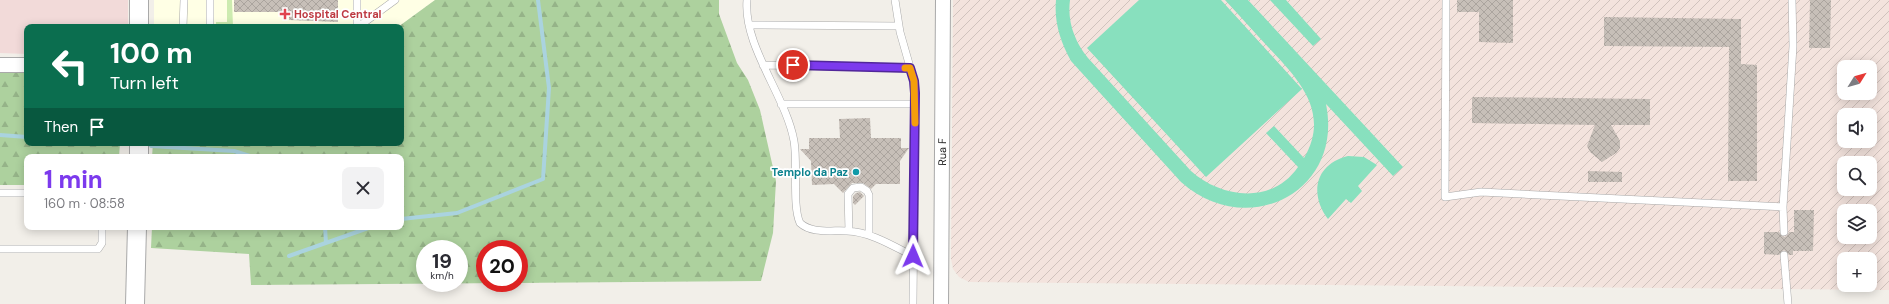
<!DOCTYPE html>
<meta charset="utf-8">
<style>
:root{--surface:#fff;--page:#f2f2f3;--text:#2b2b33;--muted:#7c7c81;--accent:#7c3aed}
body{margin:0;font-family:"DM Sans",sans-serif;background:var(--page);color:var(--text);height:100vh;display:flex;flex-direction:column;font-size:15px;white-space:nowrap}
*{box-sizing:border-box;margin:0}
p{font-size:13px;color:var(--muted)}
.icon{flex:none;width:22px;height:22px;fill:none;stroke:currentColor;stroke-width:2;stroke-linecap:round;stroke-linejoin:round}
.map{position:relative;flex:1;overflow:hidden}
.sheet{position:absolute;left:24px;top:154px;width:380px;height:76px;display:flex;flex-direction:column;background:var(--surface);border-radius:8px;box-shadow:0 2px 10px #0003}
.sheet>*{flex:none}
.hud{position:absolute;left:24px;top:24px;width:380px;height:122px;border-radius:8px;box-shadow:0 2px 10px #0003;background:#0b6e4f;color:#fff;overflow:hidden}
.needle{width:26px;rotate:53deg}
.buttons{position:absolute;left:1837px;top:60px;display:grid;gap:8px}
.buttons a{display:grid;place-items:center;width:40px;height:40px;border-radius:8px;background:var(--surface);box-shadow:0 2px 10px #0003;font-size:20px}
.speed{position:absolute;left:416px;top:240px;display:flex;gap:8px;font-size:20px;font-weight:700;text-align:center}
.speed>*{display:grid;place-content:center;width:52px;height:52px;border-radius:50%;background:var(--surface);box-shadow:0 2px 10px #0003;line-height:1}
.speed small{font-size:10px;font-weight:400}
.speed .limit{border:6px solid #d22;background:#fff;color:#111}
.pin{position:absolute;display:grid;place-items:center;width:34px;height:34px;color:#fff;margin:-17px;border:2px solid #fff;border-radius:50%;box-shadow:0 1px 4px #0007}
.me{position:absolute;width:44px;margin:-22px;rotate:1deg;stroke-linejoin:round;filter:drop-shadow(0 0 3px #0008)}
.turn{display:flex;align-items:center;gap:14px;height:84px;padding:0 20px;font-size:18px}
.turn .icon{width:52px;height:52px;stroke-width:2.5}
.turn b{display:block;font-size:28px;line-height:34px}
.then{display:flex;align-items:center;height:38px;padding:0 20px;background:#0003;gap:8px;font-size:15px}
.round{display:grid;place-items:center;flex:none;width:42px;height:42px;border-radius:8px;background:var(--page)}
.head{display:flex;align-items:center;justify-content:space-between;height:68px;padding:0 20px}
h1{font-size:24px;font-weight:800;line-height:30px;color:var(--accent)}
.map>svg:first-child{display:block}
.commercial{fill:#f2dad9}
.education{fill:#ffffe5}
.military{fill:url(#military-furrows);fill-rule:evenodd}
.grass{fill:#cdebb0}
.forest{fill:url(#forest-firs);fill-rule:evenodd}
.pitch{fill:#88e0be}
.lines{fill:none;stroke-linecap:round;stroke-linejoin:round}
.stream{stroke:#aad3df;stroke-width:4}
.building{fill:url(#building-cross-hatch)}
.service-casing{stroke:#a9a9a9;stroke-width:8}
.minor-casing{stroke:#a9a9a9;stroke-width:16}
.tertiary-casing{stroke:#a9a9a9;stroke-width:20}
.service{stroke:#fff;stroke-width:7}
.minor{stroke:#fff;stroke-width:14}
.tertiary{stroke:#fff;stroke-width:18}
.route-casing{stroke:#51269a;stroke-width:10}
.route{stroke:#7c3aed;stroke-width:7}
.slow{stroke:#f59e0b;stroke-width:7}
.health-dot{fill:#e0444e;stroke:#fff;stroke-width:1.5}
.culture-dot{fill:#0f9aa8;stroke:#fff;stroke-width:1.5}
.labels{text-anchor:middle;stroke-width:3.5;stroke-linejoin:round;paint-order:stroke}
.health-label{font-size:11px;font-weight:bold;fill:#be3a42;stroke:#fff;text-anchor:start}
.street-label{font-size:11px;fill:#222;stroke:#fff}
.culture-label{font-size:11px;font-weight:bold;fill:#0d838f;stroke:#fff;text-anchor:end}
</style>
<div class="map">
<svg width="1889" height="304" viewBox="0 0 1889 304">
<defs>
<pattern id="military-furrows" width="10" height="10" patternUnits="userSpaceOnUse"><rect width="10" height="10" fill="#f3e3dd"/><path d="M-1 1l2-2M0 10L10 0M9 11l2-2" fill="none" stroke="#d0c2bd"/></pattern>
<pattern id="forest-firs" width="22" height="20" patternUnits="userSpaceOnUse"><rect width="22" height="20" fill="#add19e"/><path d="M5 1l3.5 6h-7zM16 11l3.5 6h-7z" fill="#95b388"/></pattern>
<pattern id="building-cross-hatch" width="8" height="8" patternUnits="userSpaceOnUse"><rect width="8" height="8" fill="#c7bfb8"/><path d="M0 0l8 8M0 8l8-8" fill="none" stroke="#aba49e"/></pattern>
</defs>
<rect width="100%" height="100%" fill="#f2efe9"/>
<path class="commercial" d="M0,0h128v27h-101v27l-27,-1z"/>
<path class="education" d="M154,0h281l-37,27h-244z"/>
<path class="military" d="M953,0h936v290l-920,-8 -10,-5 -6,-8 -2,-10zM1844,67h26v26h-26zM1844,115h26v26h-26zM1844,163h26v26h-26zM1844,211h26v26h-26zM1844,259h26v26h-26z"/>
<path class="grass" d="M227,0h5l1,27h-17v-5h11z"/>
<path class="forest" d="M435,0h284v14l18,49 11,17 12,30 16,71 -3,52 -12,48 -510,4 -2,-31 -98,-6 1,-21h249v-70h-249l1,-14h248v-116h-3zM425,249h34v34h-34zM485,249h34v34h-34z
M0,73h27v70h93l-1,14h-92v28h-27z"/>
<path class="pitch" d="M1056,0h14c-3,22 5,42 18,58l103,113c30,27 81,34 107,-4l-32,-34 8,-7 30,32c27,-46 -6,-79 -35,-110 -15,-16 -29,-32 -44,-48h23l155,167 -10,9 -67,-72c18,88 -79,137 -145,78l-110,-121c-11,-20 -17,-39 -15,-61z
M1139,0h82l81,89 -96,88 -119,-129z
M1270,0h16l35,39 -8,7z
M1348,156l16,1 13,8 -19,21 4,5 -11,12 -5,-4 -18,20c-19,-25 -13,-55 20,-63z"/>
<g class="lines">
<path class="stream" d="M0,135l27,2
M105,143l22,1
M151,146l83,5 19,6
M401,219l56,-6 86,-34 6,-91 -11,-88
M325,227l1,16
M289,256l82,-29"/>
</g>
<path class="building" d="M234,0h104v22l-49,-2v-8h-55z
M1457,0h56v43l-34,-1v-30h-22z
M1810,0h21l-1,48h-21z
M1604,17l137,2v45l16,1v116h-29l1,-134 -125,-1z
M1472,97l178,2v26h-39l9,16v7l-4,5 -14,9 -12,-10 -3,-6 8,-21 -123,-2z
M870,118l1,20h30v10h8l-9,13v23h-24l-5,5 -8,-6h-11l-9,10 -9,-9 -22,1 -1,-24 -11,-12h9v-11h31l-1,-19z
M1588,171l34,1v10h-34z
M860,192l4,4 -9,9 -2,-2v-7l3,-3z
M1794,210h20l-1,41h-20v4h-4l-5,-5 -5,5 -15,-1v-22h15l5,5 3,-1 2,-4h5z"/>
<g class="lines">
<g class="service-casing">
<path id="service" d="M357,0v27
M747,0c-4,46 39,96 47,141 4,22 -2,65 6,82 12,11 32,7 47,8 24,1 46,15 66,25
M895,0l5,32 14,49 1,12 -2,211
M1446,0l-1,197 36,-5 302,15 10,-161 -1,-46
M750,25l149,1
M183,27l1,-27
M210,27v-27
M358,27l37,-27
M763,65l147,3
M781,104h134
M0,193h27
M1783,207l1,25
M849,231l-1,-37 5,-6 8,-1 6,4 2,4v40
M0,249h98l4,-6v-16
M1784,255l4,49"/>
</g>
<g class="minor-casing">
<g id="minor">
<path d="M0,65h27"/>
<path id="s1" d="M941,304l2,-304"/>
</g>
</g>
<g class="tertiary-casing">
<path id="tertiary" d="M139,0v27
M139,157v-14
M135,304l2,-77"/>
</g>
<use href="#service" class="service"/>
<use href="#minor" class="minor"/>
<use href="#tertiary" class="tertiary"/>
</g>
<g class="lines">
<g class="route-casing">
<path id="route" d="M793,65l117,3 4,13 1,12 -2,163"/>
</g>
<use href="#route" class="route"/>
<path class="slow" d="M905,68h5l4,13 1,42"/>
</g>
<path class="health-dot" d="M283 8h4v4h4v4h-4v4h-4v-4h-4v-4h4z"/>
<circle class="culture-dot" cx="856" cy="172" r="4"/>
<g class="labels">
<g class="health-label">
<text x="294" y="18">Hospital Central</text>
</g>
<g class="street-label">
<text dy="4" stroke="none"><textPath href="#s1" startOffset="152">Rua F</textPath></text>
</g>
<g class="culture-label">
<text x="848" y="176">Templo da Paz</text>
</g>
</g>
</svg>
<div class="buttons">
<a><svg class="needle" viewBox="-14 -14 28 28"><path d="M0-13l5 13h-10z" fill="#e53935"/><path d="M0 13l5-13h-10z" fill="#7c7c81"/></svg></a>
<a><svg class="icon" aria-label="sound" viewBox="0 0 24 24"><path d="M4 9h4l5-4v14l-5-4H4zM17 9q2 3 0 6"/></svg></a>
<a><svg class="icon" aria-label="search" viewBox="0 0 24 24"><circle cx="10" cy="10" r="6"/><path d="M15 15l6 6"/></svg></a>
<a><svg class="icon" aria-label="layers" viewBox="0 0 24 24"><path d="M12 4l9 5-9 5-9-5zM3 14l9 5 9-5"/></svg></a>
<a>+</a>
</div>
<div class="speed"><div>19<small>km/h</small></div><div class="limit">20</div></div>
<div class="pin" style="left:793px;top:65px;background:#d93025"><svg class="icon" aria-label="arrive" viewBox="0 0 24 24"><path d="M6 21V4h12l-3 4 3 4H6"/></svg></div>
<svg class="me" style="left:913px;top:256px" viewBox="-20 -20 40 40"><path d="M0-17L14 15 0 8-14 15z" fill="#7c3aed" stroke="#fff" stroke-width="4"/></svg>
<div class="hud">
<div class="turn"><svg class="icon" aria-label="left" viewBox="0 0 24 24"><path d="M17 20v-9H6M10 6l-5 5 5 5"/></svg><div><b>100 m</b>Turn left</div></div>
<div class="then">Then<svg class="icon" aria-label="arrive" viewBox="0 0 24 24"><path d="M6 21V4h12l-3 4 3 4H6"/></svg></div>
</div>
<section class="sheet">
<div class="head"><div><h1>1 min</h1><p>160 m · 08:58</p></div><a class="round"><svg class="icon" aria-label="close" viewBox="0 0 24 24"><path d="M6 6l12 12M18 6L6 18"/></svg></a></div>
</section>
</div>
